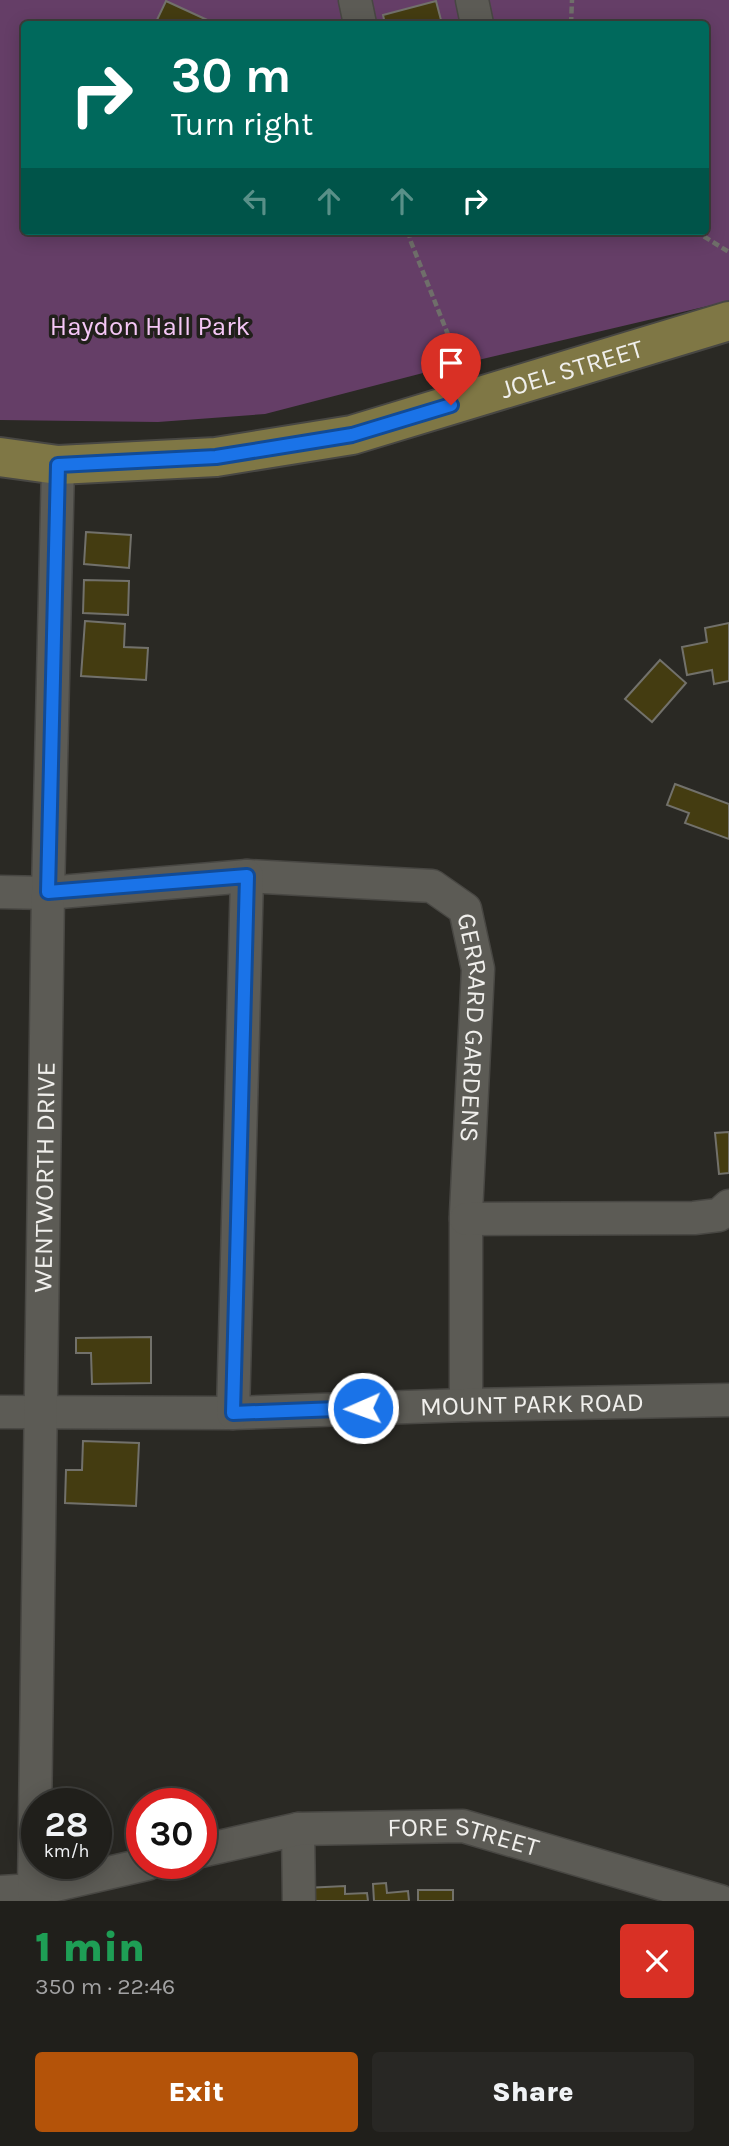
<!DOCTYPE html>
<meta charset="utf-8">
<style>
:root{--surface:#201f1b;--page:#282724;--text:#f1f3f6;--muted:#a2a2a3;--line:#3d3d3a;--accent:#b45309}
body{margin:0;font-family:Karla,sans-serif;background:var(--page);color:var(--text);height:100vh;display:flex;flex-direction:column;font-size:26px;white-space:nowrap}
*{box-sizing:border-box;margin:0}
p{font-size:23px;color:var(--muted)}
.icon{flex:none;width:38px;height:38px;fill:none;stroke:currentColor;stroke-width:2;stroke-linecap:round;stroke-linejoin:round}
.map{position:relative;height:1901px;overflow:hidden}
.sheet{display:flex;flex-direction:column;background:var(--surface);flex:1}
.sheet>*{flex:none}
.hud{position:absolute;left:21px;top:21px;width:688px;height:214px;border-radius:7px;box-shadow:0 4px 18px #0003,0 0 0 2px var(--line);background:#00695c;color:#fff;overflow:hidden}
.speed{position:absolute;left:21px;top:1788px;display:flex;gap:14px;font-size:35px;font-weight:700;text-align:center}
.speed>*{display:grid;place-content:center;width:91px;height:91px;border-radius:50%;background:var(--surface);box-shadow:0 4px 18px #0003,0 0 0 2px var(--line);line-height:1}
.speed small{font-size:18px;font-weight:400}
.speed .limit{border:10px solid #d22;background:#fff;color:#111}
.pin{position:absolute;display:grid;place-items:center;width:60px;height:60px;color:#fff;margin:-72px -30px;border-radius:50% 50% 50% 0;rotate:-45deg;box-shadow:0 0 7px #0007}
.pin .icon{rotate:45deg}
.me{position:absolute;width:77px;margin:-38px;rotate:268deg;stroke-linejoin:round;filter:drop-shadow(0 0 5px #0008)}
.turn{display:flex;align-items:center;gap:24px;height:147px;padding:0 35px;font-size:32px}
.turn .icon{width:91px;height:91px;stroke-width:2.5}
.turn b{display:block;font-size:49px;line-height:60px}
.lanes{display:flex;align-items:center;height:66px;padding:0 35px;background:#0003;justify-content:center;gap:35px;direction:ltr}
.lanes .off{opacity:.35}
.round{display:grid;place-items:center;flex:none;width:74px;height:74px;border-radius:7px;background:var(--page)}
.headline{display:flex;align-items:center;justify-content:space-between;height:119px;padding:0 35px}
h1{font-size:42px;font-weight:800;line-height:52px;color:#1e9e55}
.cta{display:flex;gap:14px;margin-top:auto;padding:14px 35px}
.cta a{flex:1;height:80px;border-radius:7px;background:var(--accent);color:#fff;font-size:28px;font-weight:800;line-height:80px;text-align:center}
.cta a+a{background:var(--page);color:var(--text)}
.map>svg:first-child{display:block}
.green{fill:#653e67;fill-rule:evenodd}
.building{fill:#443c11;stroke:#72716b;stroke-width:2}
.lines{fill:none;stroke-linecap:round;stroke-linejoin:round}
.minor-casing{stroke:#484743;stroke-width:35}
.major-casing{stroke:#484743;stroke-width:42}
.path{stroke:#6f6e6a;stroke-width:4.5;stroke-dasharray:7 3.5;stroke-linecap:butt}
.minor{stroke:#5c5b55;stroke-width:32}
.major{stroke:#7f7745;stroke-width:38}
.route-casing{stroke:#114b97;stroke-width:18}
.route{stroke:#1a73e8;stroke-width:12}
.labels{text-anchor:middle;stroke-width:7;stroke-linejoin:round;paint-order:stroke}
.park-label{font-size:26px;fill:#f5c7f6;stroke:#21201b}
.street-label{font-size:26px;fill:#f0efec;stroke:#21201b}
</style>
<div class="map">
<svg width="729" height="1901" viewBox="0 0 729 1901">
<rect width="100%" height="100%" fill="#2a2924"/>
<path class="green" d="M0,0h729v301l-306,72 -158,41 -107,8 -158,-2zM24,24h681v207h-681z"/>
<path class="building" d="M166,1l50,23h-61z
M436,1l5,19 -18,4h-38l-2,-9z
M86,532l45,3 -2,33 -45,-4z
M84,580l45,1 -1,34 -45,-2z
M85,621l40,3 -1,23 24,1 -2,32 -65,-4z
M729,623v58l-15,3 -2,-14 -25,5 -5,-28 25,-5 -2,-14z
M660,660l26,23 -34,39 -27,-23z
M675,784l54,20v35l-44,-16 4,-10 -22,-8z
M729,1132v41l-10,1 -4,-41z
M151,1337v46l-59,1 -1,-31h-15v-15z
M83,1441l56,2 -3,63 -71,-3 1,-33h16z
M386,1883l1,10 21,-2 1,10h-35l-1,-17z
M345,1886v8l22,-1 1,8h-62l-1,-13z
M418,1890h35v11h-35z"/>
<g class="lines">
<g class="minor-casing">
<g id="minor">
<path d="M355,0l5,24"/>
<path d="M472,0l5,24"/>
<path id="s1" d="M0,892l48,1 199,-17 185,10 33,23 13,60 -12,244v192"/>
<path d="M466,1219l228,-1 25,-3 10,-9"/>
<path id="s2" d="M0,1412l233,1 233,-8 263,-5"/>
<path d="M233,1413l14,-537"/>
<path d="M298,1829l1,72"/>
<path id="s3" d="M201,1851l97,-22 165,-3 257,75"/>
<path d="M0,1892l34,-2 113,-26"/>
<path id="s4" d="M36,1901l-2,-11 14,-997 10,-428"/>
</g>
</g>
<g class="major-casing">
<g id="major">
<path id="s5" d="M0,457l58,8 158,-8 136,-22 377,-114"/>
</g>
</g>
<path class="path" d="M571,24l1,-24
M408,231l3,11 50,125
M695,231l34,21"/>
<use href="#minor" class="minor"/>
<use href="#major" class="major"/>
</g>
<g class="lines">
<g class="route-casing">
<path id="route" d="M363,1408l-130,5 14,-537 -199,16 10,-427 158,-8 136,-22 99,-30"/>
</g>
<use href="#route" class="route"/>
</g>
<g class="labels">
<g class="park-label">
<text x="150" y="335">Haydon Hall Park</text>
</g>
<g class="street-label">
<text dy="9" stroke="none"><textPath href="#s5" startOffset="584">JOEL STREET</textPath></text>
<text dy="9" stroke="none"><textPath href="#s1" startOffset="593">GERRARD GARDENS</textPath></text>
<text dy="9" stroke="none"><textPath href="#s4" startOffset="724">WENTWORTH DRIVE</textPath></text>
<text dy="9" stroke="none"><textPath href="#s2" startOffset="532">MOUNT PARK ROAD</textPath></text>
<text dy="9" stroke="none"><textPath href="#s3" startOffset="266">FORE STREET</textPath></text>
</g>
</g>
</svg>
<div class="speed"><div>28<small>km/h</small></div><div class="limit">30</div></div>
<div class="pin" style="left:451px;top:405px;background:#d93025"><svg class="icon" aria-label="arrive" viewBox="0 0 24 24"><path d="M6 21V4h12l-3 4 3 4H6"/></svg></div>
<svg class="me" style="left:363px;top:1408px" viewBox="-20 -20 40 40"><circle r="17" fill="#1a73e8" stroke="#fff" stroke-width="3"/><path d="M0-11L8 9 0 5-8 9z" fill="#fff"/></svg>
<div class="hud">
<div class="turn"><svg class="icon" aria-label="right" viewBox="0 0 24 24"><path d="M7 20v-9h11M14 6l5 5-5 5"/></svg><div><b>30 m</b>Turn right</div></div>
<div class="lanes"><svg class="icon off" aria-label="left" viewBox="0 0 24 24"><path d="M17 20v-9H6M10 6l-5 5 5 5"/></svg><svg class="icon off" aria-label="ahead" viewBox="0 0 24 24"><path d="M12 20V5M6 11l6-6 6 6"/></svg><svg class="icon off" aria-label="ahead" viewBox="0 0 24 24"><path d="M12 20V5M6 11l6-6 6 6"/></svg><svg class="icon" aria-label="right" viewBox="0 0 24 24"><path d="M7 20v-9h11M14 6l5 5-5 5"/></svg></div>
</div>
</div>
<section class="sheet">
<div class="headline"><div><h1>1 min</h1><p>350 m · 22:46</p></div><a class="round" style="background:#d93025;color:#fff"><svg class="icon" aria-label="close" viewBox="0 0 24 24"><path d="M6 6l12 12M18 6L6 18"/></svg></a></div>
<div class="cta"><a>Exit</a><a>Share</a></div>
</section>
